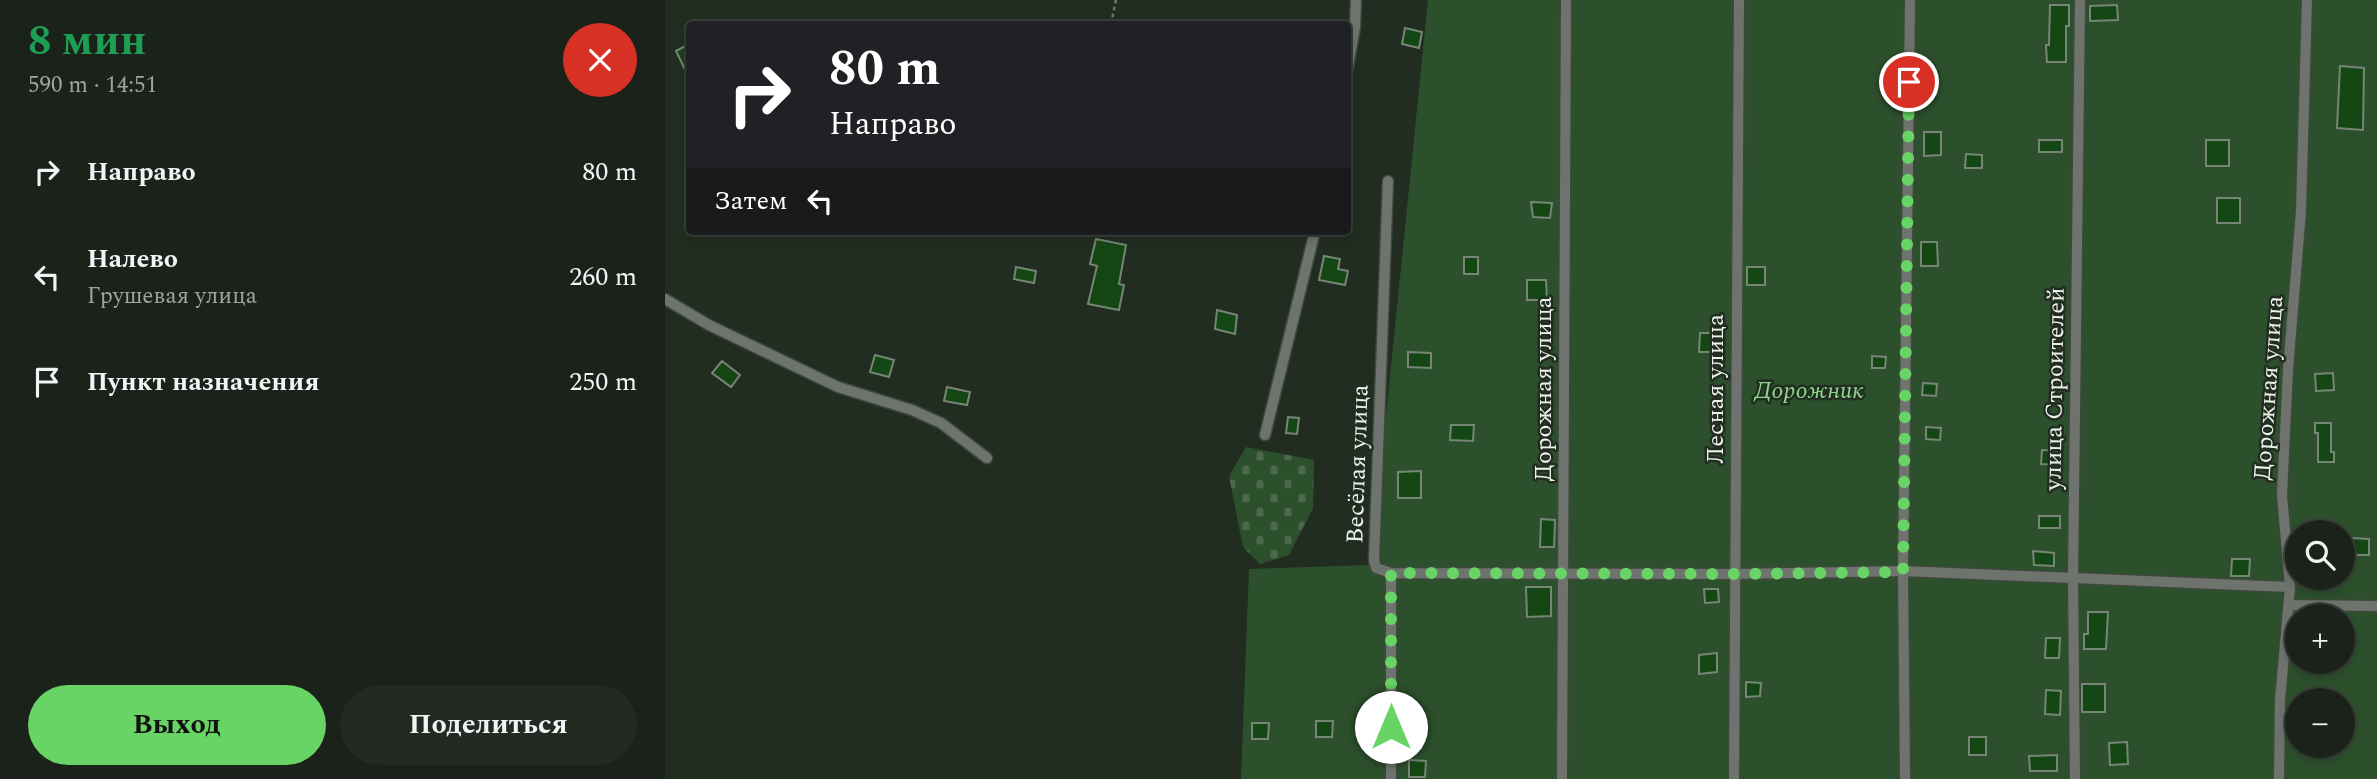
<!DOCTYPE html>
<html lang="ru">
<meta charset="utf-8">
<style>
:root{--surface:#1a2219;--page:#232a22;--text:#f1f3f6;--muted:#9fa4a2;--line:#383f38;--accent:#67d465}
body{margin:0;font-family:Spectral,serif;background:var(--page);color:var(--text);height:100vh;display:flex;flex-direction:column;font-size:26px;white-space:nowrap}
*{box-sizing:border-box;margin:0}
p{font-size:23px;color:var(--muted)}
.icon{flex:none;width:38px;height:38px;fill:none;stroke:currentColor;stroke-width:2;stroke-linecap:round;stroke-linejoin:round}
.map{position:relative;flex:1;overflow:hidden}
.panel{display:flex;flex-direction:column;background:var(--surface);width:665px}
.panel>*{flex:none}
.guide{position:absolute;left:21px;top:21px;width:665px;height:214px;border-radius:7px;box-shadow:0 4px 10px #0003,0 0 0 2px var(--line);background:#202124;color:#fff;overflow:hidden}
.controls{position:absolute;left:1620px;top:520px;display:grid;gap:14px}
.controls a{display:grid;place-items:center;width:70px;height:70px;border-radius:50%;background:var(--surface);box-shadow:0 4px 10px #0003,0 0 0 2px var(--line);font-size:35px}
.pin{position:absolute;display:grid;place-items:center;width:60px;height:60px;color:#fff;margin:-30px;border:4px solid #fff;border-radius:50%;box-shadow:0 2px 7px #0007}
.me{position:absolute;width:77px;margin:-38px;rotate:0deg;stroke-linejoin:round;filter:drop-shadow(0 0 5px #0008)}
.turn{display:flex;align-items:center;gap:24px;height:147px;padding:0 28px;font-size:32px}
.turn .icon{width:91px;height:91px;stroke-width:2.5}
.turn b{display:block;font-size:49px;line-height:60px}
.then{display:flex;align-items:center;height:66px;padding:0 28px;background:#0003;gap:14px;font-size:26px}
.round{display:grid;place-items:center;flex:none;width:74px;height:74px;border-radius:37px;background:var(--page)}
.head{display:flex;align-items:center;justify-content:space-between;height:119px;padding:0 28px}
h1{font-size:42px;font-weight:700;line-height:52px;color:#1e9e55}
.button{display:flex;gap:14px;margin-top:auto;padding:14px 28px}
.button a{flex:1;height:80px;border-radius:42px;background:var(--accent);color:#111;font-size:28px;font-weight:700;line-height:80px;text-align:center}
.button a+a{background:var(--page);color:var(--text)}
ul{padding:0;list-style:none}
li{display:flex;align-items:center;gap:21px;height:105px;padding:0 28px}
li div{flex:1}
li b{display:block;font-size:26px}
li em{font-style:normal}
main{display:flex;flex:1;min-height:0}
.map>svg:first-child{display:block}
.green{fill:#2d502c;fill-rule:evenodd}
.cemetery{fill:url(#cemetery-stones)}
.building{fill:#154715;stroke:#778576;stroke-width:2}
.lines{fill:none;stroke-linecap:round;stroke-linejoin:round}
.minor-casing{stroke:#3e493d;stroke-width:13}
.path{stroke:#6d776c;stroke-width:2.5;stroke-dasharray:3.5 3.5;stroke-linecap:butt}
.minor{stroke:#6e746d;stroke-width:10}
.route{stroke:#67d465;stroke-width:12;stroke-dasharray:0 21.6}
.labels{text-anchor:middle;stroke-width:5;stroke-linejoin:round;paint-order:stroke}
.street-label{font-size:24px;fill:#ebf2ea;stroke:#222d21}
.park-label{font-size:24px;font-style:italic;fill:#8ed68b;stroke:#222d21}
</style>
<main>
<section class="panel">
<div class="head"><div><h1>8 мин</h1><p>590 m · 14:51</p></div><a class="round" style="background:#d93025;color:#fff"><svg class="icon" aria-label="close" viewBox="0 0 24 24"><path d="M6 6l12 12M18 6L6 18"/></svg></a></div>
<ul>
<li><svg class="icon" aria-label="right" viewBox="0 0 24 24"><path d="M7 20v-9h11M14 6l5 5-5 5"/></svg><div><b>Направо</b></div><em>80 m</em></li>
<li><svg class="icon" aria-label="left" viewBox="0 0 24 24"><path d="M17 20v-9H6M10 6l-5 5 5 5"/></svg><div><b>Налево</b><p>Грушевая улица</p></div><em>260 m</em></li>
<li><svg class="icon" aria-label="arrive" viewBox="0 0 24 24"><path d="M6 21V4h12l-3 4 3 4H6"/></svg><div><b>Пункт назначения</b></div><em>250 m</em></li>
</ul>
<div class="button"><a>Выход</a><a>Поделиться</a></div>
</section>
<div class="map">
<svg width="1712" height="779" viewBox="0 0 1712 779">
<defs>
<pattern id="cemetery-stones" width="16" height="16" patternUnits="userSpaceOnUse" patternTransform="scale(1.75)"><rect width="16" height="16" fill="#2d502c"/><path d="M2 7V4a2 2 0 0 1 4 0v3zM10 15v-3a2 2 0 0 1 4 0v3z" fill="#4c6a4b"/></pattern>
</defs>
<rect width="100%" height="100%" fill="#222d21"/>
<path class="green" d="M763,0h949v779h-1136l8,-210 122,-4zM1633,532h45v46h-45zM1633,616h45v46h-45zM1633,700h45v46h-45z"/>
<path class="cemetery" d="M581,447l68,13 -1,48 -24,47 -29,9 -17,-17 -14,-71z"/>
<path class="building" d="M1385,5h19v21h-3v36h-19l-1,-17h3z
M1452,5l1,15 -28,1v-15z
M740,28l17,4 -3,16 -17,-4z
M24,44v34l-13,-27z
M1675,66l24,2 -1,62 -26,-2z
M1259,132h17v23l-17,1z
M1374,140h23v12h-23z
M1541,140h23v26h-23z
M1301,154l16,1v13h-17z
M1552,198h23v25h-23z
M866,202l21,1 -2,15 -17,-1z
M431,239l30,6 -7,39 5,1 -5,25 -31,-6 9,-38 -7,-2z
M1256,242h16l1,24h-17z
M659,256l16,3 -2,10 10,2 -3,14 -26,-5z
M799,257h14v17h-14z
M351,267l20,4 -2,12 -20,-4z
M1082,267h18v18h-18z
M862,280h19l1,20h-20z
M552,310l20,5 -2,19 -20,-5z
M1035,333h18v19h-19z
M743,352l23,1v15l-23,-1z
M210,355l19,5 -5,17 -19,-5z
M1207,356l14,1 -1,11h-13z
M57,361l18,14 -9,12 -19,-14z
M1668,373l1,17 -18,1 -1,-17z
M1258,383l14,1 -1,12 -14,-1z
M282,387l23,5 -3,13 -23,-4z
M623,417l11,1 -2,16 -11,-1z
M1650,423h16v29h3v10h-16v-29h-3z
M786,425h23l-1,16 -23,-1z
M1261,427l15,1 -1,12 -14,-1z
M1377,450l20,1v14l-21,-1z
M756,471v27h-23v-26z
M1374,516h21v12h-21z
M876,519l14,1 -1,27h-14z
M1686,538l18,1v16h-18z
M1368,551l21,2v13l-20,-1z
M1567,559h18l-1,17h-18z
M861,587h25v29l-24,1z
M1039,589h14l1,13 -14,1z
M1423,612h20l-2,37h-22v-15h4z
M1381,638h14l-1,20h-14z
M1052,653v19l-18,2v-19z
M1081,682l15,1 -1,13 -14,1z
M1417,684h23v28h-23z
M1381,690l15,1 -1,24 -15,-1z
M651,721h17l-1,16h-16z
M587,723h17l-1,16h-16z
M1304,737h17v18h-17z
M1462,742l1,22 -18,1 -1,-22z
M1392,755v16h-27l-1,-15z
M744,760l17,1 -1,16h-16z"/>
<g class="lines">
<g class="minor-casing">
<path id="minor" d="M682,72l8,-45 1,-27
M723,181l-14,379 2,8 15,5v206
M0,299l44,26 129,62 74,23 29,13 46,35
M600,435l50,-204
M726,573l344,1 168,-3 387,16
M1624,605l88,1
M897,779l4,-779
M1069,779l5,-779
M1240,779l-2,-208 7,-571
M1410,779l-2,-201 7,-578
M1614,779l1,-79 10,-113 -8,-92 6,-125 13,-159 6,-211"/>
</g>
<path class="path" d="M446,24l5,-24"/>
<use href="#minor" class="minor"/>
</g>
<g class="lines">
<path class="route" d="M726,727v-154l344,1 168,-2 6,-490"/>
</g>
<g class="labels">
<g class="street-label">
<text transform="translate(1603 388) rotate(-86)" y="8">Дорожная улица</text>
<text transform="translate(878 389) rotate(-90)" y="8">Дорожная улица</text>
<text transform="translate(1050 389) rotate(-90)" y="8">Лесная улица</text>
<text transform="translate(1389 389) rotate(-89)" y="8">улица Строителей</text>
<text transform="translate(692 464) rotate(-88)" y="8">Весёлая улица</text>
</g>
<g class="park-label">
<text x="1144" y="398">Дорожник</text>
</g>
</g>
</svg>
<div class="controls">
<a><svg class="icon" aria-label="search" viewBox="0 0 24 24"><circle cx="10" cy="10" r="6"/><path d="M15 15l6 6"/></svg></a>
<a>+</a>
<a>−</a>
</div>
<div class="pin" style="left:1244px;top:82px;background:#d93025"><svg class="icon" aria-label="arrive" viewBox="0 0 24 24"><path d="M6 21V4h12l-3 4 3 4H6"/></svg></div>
<svg class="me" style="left:726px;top:727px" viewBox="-20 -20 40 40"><circle r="19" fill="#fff"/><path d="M0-13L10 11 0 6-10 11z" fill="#67d465"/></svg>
<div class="guide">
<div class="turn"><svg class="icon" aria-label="right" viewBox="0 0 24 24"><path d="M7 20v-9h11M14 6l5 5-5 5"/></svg><div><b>80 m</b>Направо</div></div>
<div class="then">Затем<svg class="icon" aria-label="left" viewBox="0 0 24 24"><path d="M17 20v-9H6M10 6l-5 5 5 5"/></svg></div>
</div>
</div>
</main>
